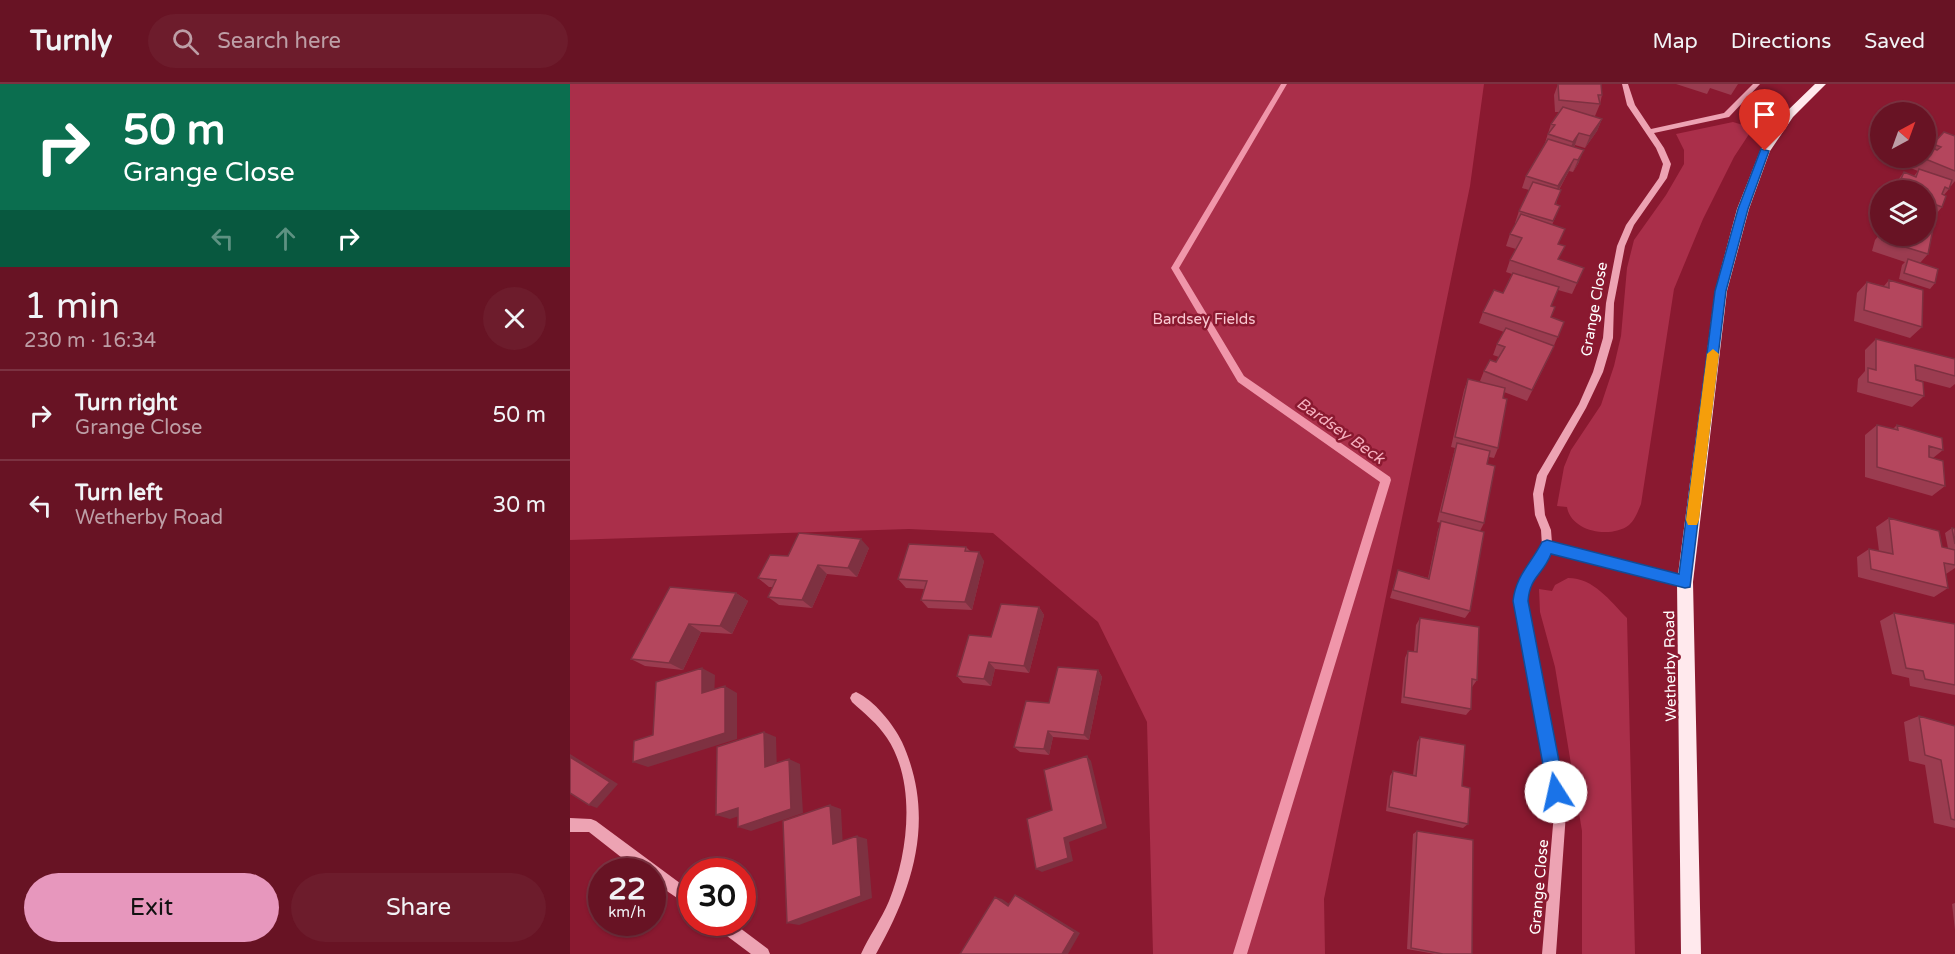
<!DOCTYPE html>
<meta charset="utf-8">
<style>
:root{--surface:#681324;--page:#6d1c2c;--text:#f1f3f6;--muted:#bd9ea6;--line:#7b3241;--accent:#e797bd}
body{margin:0;font-family:"Varela Round",sans-serif;background:var(--page);color:var(--text);height:100vh;display:flex;flex-direction:column;font-size:22px;white-space:nowrap}
*{box-sizing:border-box;margin:0}
p{font-size:20px;color:var(--muted)}
.icon{flex:none;width:33px;height:33px;fill:none;stroke:currentColor;stroke-width:2;stroke-linecap:round;stroke-linejoin:round}
.map{position:relative;flex:1;overflow:hidden}
.side{display:flex;flex-direction:column;background:var(--surface);width:570px}
.side>*{flex:none}
.banner{background:#0b6e4f;color:#fff;overflow:hidden}
.needle{width:39px;rotate:41deg}
.fabs{position:absolute;left:1300px;top:18px;display:grid;gap:12px}
.fabs a{display:grid;place-items:center;width:66px;height:66px;border-radius:50%;background:var(--surface);box-shadow:0 2px 4px #0004,0 0 0 2px var(--line);font-size:30px}
.speed{position:absolute;left:18px;top:774px;display:flex;gap:12px;font-size:30px;font-weight:700;text-align:center}
.speed>*{display:grid;place-content:center;width:78px;height:78px;border-radius:50%;background:var(--surface);box-shadow:0 2px 4px #0004,0 0 0 2px var(--line);line-height:1}
.speed small{font-size:15px;font-weight:400}
.speed .limit{border:9px solid #d22;background:#fff;color:#111}
.pin{position:absolute;display:grid;place-items:center;width:51px;height:51px;color:#fff;margin:-62px -26px;border-radius:50% 50% 50% 0;rotate:-45deg;box-shadow:0 0 6px #0007}
.pin .icon{rotate:45deg}
.me{position:absolute;width:66px;margin:-33px;rotate:350deg;stroke-linejoin:round;filter:drop-shadow(0 0 4px #0008)}
.turn{display:flex;align-items:center;gap:21px;height:126px;padding:0 24px;font-size:27px}
.turn .icon{width:78px;height:78px;stroke-width:2.5}
.turn b{display:block;font-size:42px;line-height:51px}
.lanes{display:flex;align-items:center;height:57px;padding:0 24px;background:#0003;justify-content:center;gap:30px;direction:ltr}
.lanes .off{opacity:.35}
.round{display:grid;place-items:center;flex:none;width:63px;height:63px;border-radius:32px;background:var(--page)}
.head{display:flex;align-items:center;justify-content:space-between;height:102px;padding:0 24px}
h1{font-size:36px;font-weight:600;line-height:45px}
.primary-button{display:flex;gap:12px;margin-top:auto;padding:12px 24px}
.primary-button a{flex:1;height:69px;border-radius:36px;background:var(--accent);color:#111;font-size:24px;font-weight:600;line-height:69px;text-align:center}
.primary-button a+a{background:var(--page);color:var(--text)}
ul{padding:0;list-style:none}
li{display:flex;align-items:center;gap:18px;height:90px;padding:0 24px;border-top:2px solid var(--line)}
li div{flex:1}
li b{display:block;font-size:22px}
li em{font-style:normal}
header{display:flex;align-items:center;gap:36px;box-sizing:border-box;height:84px;padding:0 30px;background:var(--surface);border-bottom:2px solid var(--line)}
header strong{font-size:28px}
nav{display:flex;gap:33px;margin-inline-start:auto;font-size:21px}
.search{width:420px;height:54px;background:var(--page);display:flex;align-items:center;gap:15px;box-sizing:border-box;padding:0 21px;border-radius:33px;color:var(--muted);font-size:22px}
main{display:flex;flex:1;min-height:0}
.map>svg:first-child{display:block}
.green{fill:#aa2f4a}
.lines{fill:none;stroke-linecap:round;stroke-linejoin:round}
.stream{fill:#f096aa;fill-rule:evenodd}
.minor{fill:#eda3b3;fill-rule:evenodd}
.major{fill:#ffe9ed;fill-rule:evenodd}
.wall{fill:#9b3c50}
.shaded-wall{fill:#7e3141}
.building{fill:#b4465d;stroke:#7e3141;stroke-width:1.5}
.route{fill:#1a73e8;stroke:#114b97;stroke-width:1.5}
.slow{fill:#f59e0b}
.labels{text-anchor:middle;stroke-width:5;stroke-linejoin:round;paint-order:stroke}
.street-label{font-size:15px;fill:#fff;stroke:#8a1930}
.park-label{font-size:15px;fill:#fac9d3;stroke:#8a1930}
.water-label{font-size:16px;font-style:italic;fill:#f5afbe;stroke:#8a1930}
</style>
<header>
<strong>Turnly</strong>
<div class="search"><svg class="icon" aria-label="search" viewBox="0 0 24 24"><circle cx="10" cy="10" r="6"/><path d="M15 15l6 6"/></svg>Search here</div>
<nav><a>Map</a><a>Directions</a><a>Saved</a></nav>
</header>
<main>
<section class="side">
<div class="banner">
<div class="turn"><svg class="icon" aria-label="right" viewBox="0 0 24 24"><path d="M7 20v-9h11M14 6l5 5-5 5"/></svg><div><b>50 m</b>Grange Close</div></div>
<div class="lanes"><svg class="icon off" aria-label="left" viewBox="0 0 24 24"><path d="M17 20v-9H6M10 6l-5 5 5 5"/></svg><svg class="icon off" aria-label="ahead" viewBox="0 0 24 24"><path d="M12 20V5M6 11l6-6 6 6"/></svg><svg class="icon" aria-label="right" viewBox="0 0 24 24"><path d="M7 20v-9h11M14 6l5 5-5 5"/></svg></div>
</div>
<div class="head"><div><h1>1 min</h1><p>230 m · 16:34</p></div><a class="round"><svg class="icon" aria-label="close" viewBox="0 0 24 24"><path d="M6 6l12 12M18 6L6 18"/></svg></a></div>
<ul>
<li><svg class="icon" aria-label="right" viewBox="0 0 24 24"><path d="M7 20v-9h11M14 6l5 5-5 5"/></svg><div><b>Turn right</b><p>Grange Close</p></div><em>50 m</em></li>
<li><svg class="icon" aria-label="left" viewBox="0 0 24 24"><path d="M17 20v-9H6M10 6l-5 5 5 5"/></svg><div><b>Turn left</b><p>Wetherby Road</p></div><em>30 m</em></li>
</ul>
<div class="primary-button"><a>Exit</a><a>Share</a></div>
</section>
<div class="map">
<svg width="1385" height="870" viewBox="0 0 1385 870">
<rect width="100%" height="100%" fill="#8a1930"/>
<path class="green" d="M0,0h914l-14,102 -146,713 1,55h-172l-6,-232 -49,-100 -105,-89 -84,-4 -339,11z
M1163,38l20,6 -19,29 -31,62 -29,70 -33,215c-3,7 -6,16 -12,21 -18,14 -58,7 -62,-18l-10,-1 7,-39 7,-17 30,-45 13,-39 7,-30 6,-68 7,-28 32,-45 18,-31v-14l-8,-16z
M998,494c26,0 42,23 59,40l8,336h-53v-123l-27,-164 -15,-55 -1,-23 13,2 3,-6z"/>
<g class="lines">
<path class="stream" d="M711,0h6l-108,184 65,108 146,101 1,3 -144,474h-14l147,-472 -142,-100 -67,-114z"/>
<path class="minor" d="M1052,0h6l7,21 16,24 73,-16 29,-29h7l-31,33 -75,16 10,15 7,16 -4,14 -33,47 -9,21 -11,57 -1,35 -10,34 -17,36 -39,68 -4,18 2,21 6,15 1,13 133,34 4,1 2,4 -2,4 -4,1 -135,-35 -5,12 -11,11 -7,12v14l39,212 -10,141h-14l12,-141 -39,-212 3,-19 8,-13 11,-11 5,-12 -1,-16 -6,-15 -2,-21 4,-19 42,-71 14,-32 10,-34 3,-35 11,-57 9,-21 33,-47 4,-14 -7,-16 -29,-43z
M286,608c18,8 38,33 46,50 34,75 12,145 -26,212h-15c8,-18 20,-34 28,-53 19,-47 28,-118 -2,-163 -9,-14 -23,-25 -35,-36l-2,-4 2,-4z
M0,734l21,1 5,2 96,71v16l-40,-27v-9h-12l-51,-40h-19z
M143,838h19l36,27 2,5h-19l-36,-27z"/>
<path class="major" d="M1245,0h11l-33,33 -23,34 -21,58 -22,82 -34,291 8,372h-20l-4,-372 38,-291 22,-82 23,-58 25,-38z"/>
</g>
<path class="wall" d="M988,0h43l1,11 -2,9 -5,12 -6,-1 13,4 -5,12 -12,17 -10,-3 -1,2 5,15 -6,10 -4,-1 -10,19 -3,15 4,1 -8,19 7,20v15l25,8 -12,26 -14,-4 -7,16v11l13,5 -15,35 -22,44 -23,-9 -6,56 -4,10 -5,-1 -2,7 -3,59 -4,8 -10,80 -5,7 -75,-20 8,-28 30,8 10,-48 3,-7 -4,-1 18,-74 -4,-1 13,-57 4,-11 15,4 -3,-2 4,-10 12,-9 3,-5 -6,-2 4,-11 7,-12 -25,-9 4,-11 20,-19 9,-19 -6,-2 4,-12 6,-11 -10,-3 4,-12 6,-11h-1l4,-12 10,-21 -7,-2 4,-12 18,-30 7,-22 8,-12h-4l-1,-17z
M1106,0h62l-7,11 -21,-7 -3,6z
M1374,48l11,4v45l-4,5 -1,-1 -1,4 -5,6 -2,12 -10,12 -6,-2v-27h-34l3,-6 9,-12 10,4 4,-5 -10,-4 7,-9h11l4,-11z
M1311,149v3h45l2,18 -8,9 15,20 -5,6 -31,-10 3,-14 3,-3 -33,-11 3,-11z
M1319,196l33,47 -12,11 -56,-17 3,-28 10,-11 17,4z
M1306,255l79,20v25l-5,4 -34,-9 8,17 -12,11 -55,-15 1,-13 7,-8v-21z
M1307,341l16,4 4,-4 46,25 -10,8 12,28 -13,10 -67,-19v-42z
M1319,434l53,29 6,1 -3,-15 7,-5 3,1v39l-9,6 2,14 -14,9 -76,-20 -1,-20 12,-8 10,2 -3,-24z
M396,463l4,4 14,10 -12,49 -44,-2 -7,-8 3,-11 -18,-1 -8,-9z
M299,464l-12,29 -30,-3 -15,34 -33,-3 -11,-8 5,-10h-4l-11,-9 30,-22z
M166,509l12,8 -16,33 -31,-2 -18,38 -38,-4 -14,-7z
M469,523l5,8 -15,58 -34,-4 -4,17 -28,-3 -6,-7 34,-39z
M1324,529l61,11v71l-45,-9 -1,-8 -17,-4 -12,-53z
M850,534l57,62 -5,7 -1,22 -5,6 -65,-12 4,-45 3,-7h6l2,-26z
M528,586l4,7 -13,63 -36,-3 -4,18 -29,-3 -6,-5 35,-44z
M1349,632l36,10v102l-21,-5 -9,-58 -16,-4 -5,-39z
M850,653l42,49 6,38 -5,4 -77,-17 4,-35 3,-5 20,4 4,-33z
M847,747l55,123h-37l-28,-5 6,-115z
M1385,819v27l-3,-26z"/>
<path class="shaded-wall" d="M1032,35l-5,12 -12,17 5,-12z
M1009,49l-4,12 -7,9 5,-12z
M1014,66l-5,12 -6,10 5,-12z
M1004,75l-5,12 -15,27 4,-12z
M291,455l8,9 -12,29 -9,-9z
M409,468l5,9 -12,49 -7,-8z
M248,481l9,9 -15,34 -10,-8z
M166,509l12,8 -16,33 -12,-8z
M469,523l5,8 -15,58 -5,-7z
M119,540l12,8 -18,38 -14,-7z
M419,578l6,7 -4,17 -7,-7z
M132,584l13,7 -1,25 -12,-7z
M528,586l4,7 -13,63 -5,-5z
M155,602l12,7v46l-89,28 -15,-5z
M478,647l5,6 -4,18 -5,-6z
M194,648l12,5 1,35 -12,-5z
M0,670l48,30 -21,24 -8,-3 -19,-48z
M517,672l4,5 16,67 -38,14 4,19 -31,11 -6,-3 28,-31z
M219,675l11,5 3,49 -52,18 -13,-4z
M260,721l11,4 2,39 -10,-4z
M168,724l13,4 -21,7 -14,-4z
M287,752l10,3 5,59 -73,27 -12,-2z
M445,811l6,2 59,36 -12,21h-6z
M425,813l7,2 13,9 -7,-2z"/>
<path class="building" d="M988,0h43l1,11h-4l2,9 -41,-4z
M993,23l39,12 -12,17 -11,-3 -6,9 -25,-8 7,-9 -4,-1z
M1374,48l11,4v35l-32,-13h3l1,-13 10,5 4,-3 -8,-3z
M978,55l36,11 -6,10 -4,-1 -16,27 -32,-10z
M1349,85l33,11 -3,9 -4,-2 -3,7 4,2 -4,11 -16,-6v-11h-15l1,-2 -13,-4 5,-12 12,5z
M963,98l28,8 -6,14 5,2 -7,15 -34,-10z
M951,130l44,15 -7,15 7,2 -7,13 26,9 -7,15 -67,-23 12,-22 -12,-4z
M1356,137l8,3 -6,30 -46,-14 1,-4h43z
M1338,175l30,10 -3,14 -31,-10z
M943,189l46,14 -8,19 4,1 -4,10 13,5 -6,15 -75,-25 11,-22 9,3z
M1319,196l34,10 -1,37 -58,-17 3,-28 22,6z
M936,244l48,18 -22,44 -48,-19 6,-11 6,2 9,-15 -8,-3z
M1306,255l79,20v17l-40,-11 1,15 7,2 1,14 -56,-14v-14l8,2z
M898,295l37,9 -2,10 4,1 -9,49 -43,-11z
M1307,341l21,5 -1,-5 45,13 1,12 -14,-4v11l14,4 2,25 -68,-19z
M887,359l33,8 -3,13 8,2 -11,57 -43,-11z
M1319,434l50,13 3,16 13,3v15l-11,-2 4,25 -77,-19 -2,-20 24,5z
M871,437l43,11 -14,79 -77,-21 5,-20 31,9z
M1382,444l3,1v15z
M229,449l62,6 -13,29 -30,-3 -16,35 -34,-3 8,-17 -18,-2 12,-23 18,1z
M339,460l57,3 -1,4 14,1 -14,50 -44,-2 6,-19 -29,-2z
M100,503l66,6 -16,33 -31,-2 -20,39 -38,-4z
M431,520l38,3 -15,59 -35,-4 -5,17 -27,-3 12,-41 22,2z
M1324,529l61,11v61l-30,-6 -2,-8 -17,-3z
M850,534l59,9 -2,53 -5,-1 -1,30 -67,-12 4,-46 9,1z
M488,583l40,3 -14,65 -36,-4 -4,18 -30,-2 12,-46 23,2z
M132,584v25l23,-7v47l-92,29 1,-21 19,-6 3,-53z
M1349,632l36,10v94l-4,-1 -10,-59 -16,-5z
M194,648l1,35 24,-8 2,50 -53,18v-19l-22,7 1,-68z
M850,653l45,8 -3,41 8,2 -2,36 -79,-17 4,-36 23,5z
M517,672l16,68 -39,14 4,20 -32,11 -9,-50 25,-9 -8,-40z
M0,673l40,25 -21,23 -19,-12z
M260,721l3,39 24,-8 4,60 -74,27 -4,-102z
M847,747l56,9 -1,114h-29l-32,-6z
M445,811l60,37 -13,22h-102l35,-57 13,9z"/>
<path class="route" d="M1191,65l8,2 -21,58 -22,82 -36,296 -5,1 -134,-34c-8,21 -21,22 -23,47l37,191 -3,5 -6,3 -6,-3 -2,-5 -35,-191c3,-26 18,-37 29,-59l5,-2 132,34 36,-283 23,-82z"/>
<path class="slow" d="M1143,265l6,5 -20,166 -2,5h-9l-2,-5 21,-166z"/>
<g class="labels">
<g class="street-label">
<text transform="translate(1024 225) rotate(-80)" y="5">Grange Close</text>
<text transform="translate(1100 582) rotate(-91)" y="5">Wetherby Road</text>
<text transform="translate(969 803) rotate(-85)" y="5">Grange Close</text>
</g>
<g class="park-label">
<text x="634" y="240">Bardsey Fields</text>
</g>
<g class="water-label">
<text transform="translate(771 346) rotate(35)" y="6">Bardsey Beck</text>
</g>
</g>
</svg>
<div class="fabs">
<a><svg class="needle" viewBox="-14 -14 28 28"><path d="M0-13l5 13h-10z" fill="#e53935"/><path d="M0 13l5-13h-10z" fill="#bd9ea6"/></svg></a>
<a><svg class="icon" aria-label="layers" viewBox="0 0 24 24"><path d="M12 4l9 5-9 5-9-5zM3 14l9 5 9-5"/></svg></a>
</div>
<div class="speed"><div>22<small>km/h</small></div><div class="limit">30</div></div>
<div class="pin" style="left:1195px;top:67px;background:#d93025"><svg class="icon" aria-label="arrive" viewBox="0 0 24 24"><path d="M6 21V4h12l-3 4 3 4H6"/></svg></div>
<svg class="me" style="left:986px;top:708px" viewBox="-20 -20 40 40"><circle r="19" fill="#fff"/><path d="M0-13L10 11 0 6-10 11z" fill="#1a73e8"/></svg>
</div>
</main>
